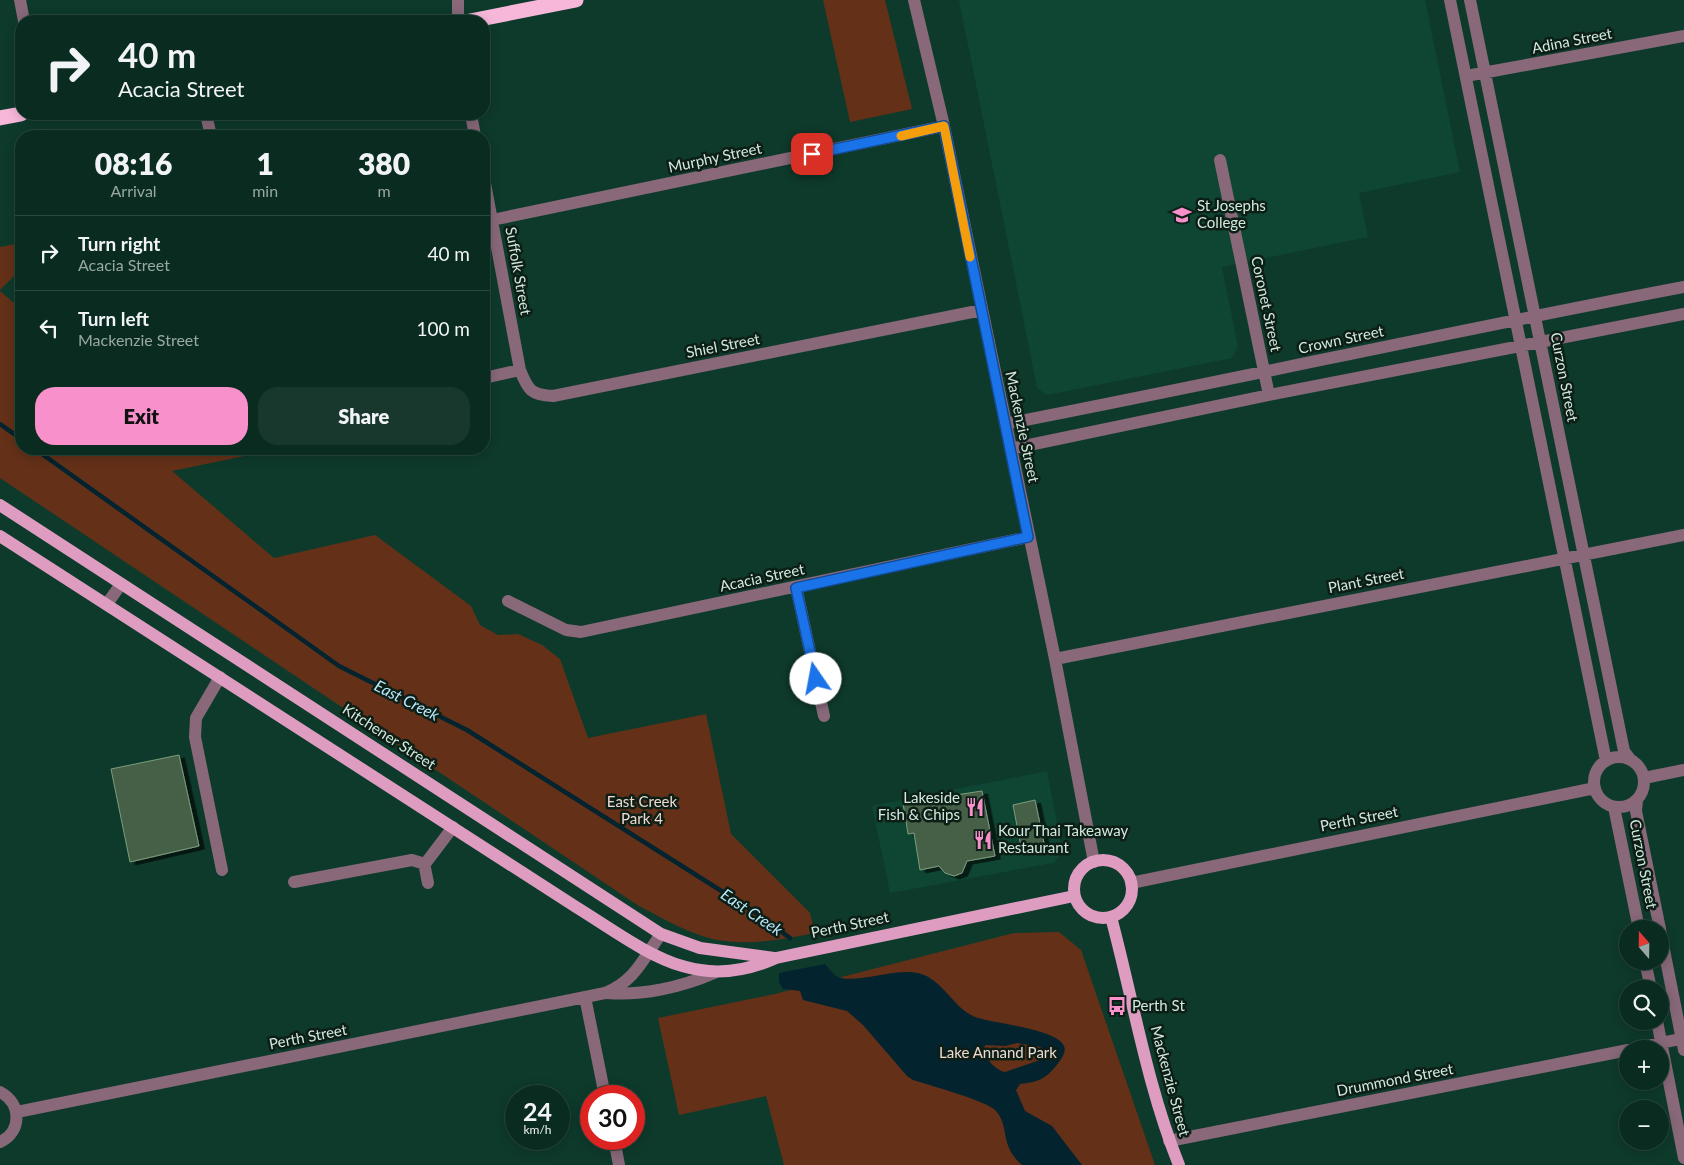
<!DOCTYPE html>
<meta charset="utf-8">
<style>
:root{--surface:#0a2c20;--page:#18382d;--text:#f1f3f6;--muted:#99a7a5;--line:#2a483e;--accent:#f890cb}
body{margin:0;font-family:Lato,sans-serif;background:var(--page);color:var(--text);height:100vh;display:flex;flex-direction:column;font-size:19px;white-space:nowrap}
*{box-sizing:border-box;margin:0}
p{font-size:16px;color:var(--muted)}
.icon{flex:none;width:28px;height:28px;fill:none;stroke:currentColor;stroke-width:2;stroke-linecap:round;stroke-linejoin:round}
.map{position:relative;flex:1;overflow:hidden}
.details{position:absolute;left:15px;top:130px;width:475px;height:325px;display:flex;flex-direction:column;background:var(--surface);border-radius:20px;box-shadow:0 2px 12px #0003,0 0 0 1px var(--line)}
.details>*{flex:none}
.hud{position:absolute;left:15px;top:15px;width:475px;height:105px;border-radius:20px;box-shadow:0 2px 12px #0003,0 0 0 1px var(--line);background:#0a2c20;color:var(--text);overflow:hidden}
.needle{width:32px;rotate:340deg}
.controls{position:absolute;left:1619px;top:920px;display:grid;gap:10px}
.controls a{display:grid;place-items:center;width:50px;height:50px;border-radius:50%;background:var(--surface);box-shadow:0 2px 12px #0003,0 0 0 1px var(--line);font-size:25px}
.speed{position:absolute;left:505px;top:1085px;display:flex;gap:10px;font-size:25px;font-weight:700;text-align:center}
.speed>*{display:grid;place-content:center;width:65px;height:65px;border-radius:50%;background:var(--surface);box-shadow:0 2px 12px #0003,0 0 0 1px var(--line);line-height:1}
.speed small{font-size:12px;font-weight:400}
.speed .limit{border:8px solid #d22;background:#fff;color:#111}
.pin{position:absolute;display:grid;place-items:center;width:42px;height:42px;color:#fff;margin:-21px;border-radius:10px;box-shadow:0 2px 8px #0006}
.me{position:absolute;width:55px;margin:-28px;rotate:348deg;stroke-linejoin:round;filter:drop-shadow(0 0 4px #0008)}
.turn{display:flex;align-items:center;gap:18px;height:105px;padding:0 20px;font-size:22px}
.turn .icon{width:65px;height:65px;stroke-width:2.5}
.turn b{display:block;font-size:35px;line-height:42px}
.eta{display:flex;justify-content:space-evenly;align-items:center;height:85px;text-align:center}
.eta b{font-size:30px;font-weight:800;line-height:35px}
.button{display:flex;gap:10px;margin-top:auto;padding:10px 20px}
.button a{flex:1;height:58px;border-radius:20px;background:var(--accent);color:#111;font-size:20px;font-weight:800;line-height:58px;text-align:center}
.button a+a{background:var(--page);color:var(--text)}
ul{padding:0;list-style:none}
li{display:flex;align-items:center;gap:15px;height:75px;padding:0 20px;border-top:1px solid var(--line)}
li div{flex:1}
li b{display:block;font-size:19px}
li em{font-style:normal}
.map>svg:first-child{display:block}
.built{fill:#0e4633}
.green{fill:#643118}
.water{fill:#03232e;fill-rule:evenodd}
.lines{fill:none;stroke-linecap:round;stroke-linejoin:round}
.stream{stroke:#03232e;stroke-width:4.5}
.building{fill:#456146;stroke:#7d9c7e;filter:url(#shadow)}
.minor{stroke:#886879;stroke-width:12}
.major{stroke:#de9dc0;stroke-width:12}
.highway{stroke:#f7b7d9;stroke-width:15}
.route-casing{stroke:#114b97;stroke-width:12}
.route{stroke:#1a73e8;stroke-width:9}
.slow{stroke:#f59e0b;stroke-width:9}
.labels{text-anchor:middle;stroke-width:5;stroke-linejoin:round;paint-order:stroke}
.street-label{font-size:15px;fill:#d2e9de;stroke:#0c1e16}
.poi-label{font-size:15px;fill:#d2e9de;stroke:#0c1e16;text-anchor:start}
.park-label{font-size:15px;fill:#f0dad0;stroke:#0c1e16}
.water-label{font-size:16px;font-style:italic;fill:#bae8fb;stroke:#0c1e16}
</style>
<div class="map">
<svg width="1684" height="1165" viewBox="0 0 1684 1165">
<defs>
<filter id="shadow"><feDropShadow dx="5.5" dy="3" stdDeviation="0" flood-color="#0009"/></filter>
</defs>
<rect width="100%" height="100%" fill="#0e3a2b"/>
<path class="built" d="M959,0h466l35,172 -101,21 9,44 -146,30 16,79 -6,12 -185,37 -10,-7z
M1047,771l15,78 -3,8 -6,6 -163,30 -18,-87z"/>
<path class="green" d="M823,0h62l27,109 -62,13z
M21,243v26l-21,21v-43z
M0,291l21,18v140h232l1,5 -82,17 102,87 101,-23 96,71 9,19 18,10 20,-1 24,11 18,14 28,79 118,-24 25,120 79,79 5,20c-39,8 -83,16 -121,0 -19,-7 -37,-18 -55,-27l-639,-428z
M1059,932l22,18 74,215h-371l-18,-69 -87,19 -21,-97 117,-24 239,-61z"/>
<path class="water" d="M825,964c4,4 8,11 13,13 19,7 55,-9 80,-4 26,6 35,37 60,45 17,5 80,12 86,28 3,6 -4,15 -8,20 -12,14 -18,16 -36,18l-4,6 9,21 27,15 30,39h-60c-23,-20 -12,-38 -26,-54 -8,-10 -68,-26 -83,-31l-6,-4 -44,-51 -16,-14 -44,-11 -3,-9 -17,-2 -4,-7v-9zM1017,1043l24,4 3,5 -1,7 -38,13c-10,-2 -20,-14 -22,-24l3,-3 19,1z"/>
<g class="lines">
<path class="stream" d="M0,424l21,15
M35,449l304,217 128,64 286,181 37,27"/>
</g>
<path class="building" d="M179,755l20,91 -69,16 -19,-93z
M982,791l13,65 -28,5 -5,12 -8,3 -9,-3 -6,-7 -19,4 -6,-37 -6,1 -5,-31z
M1035,800l10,48 -23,4 -9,-47z"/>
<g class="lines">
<path class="minor" d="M20,0l4,21
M914,0l30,126 111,533 39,203
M1450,0l156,761
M1470,0l154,751 6,8
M458,21v-21
M1466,76l218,-40
M206,114l5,22
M471,114l4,22
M1220,160l49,235
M484,178l36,192
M492,220l452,-94
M484,378l36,-8c8,20 11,25 33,26l429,-86
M1005,424c227,-44 452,-94 679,-137
M1010,449l259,-54 415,-81
M796,587l28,129
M508,601l58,29 15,2 447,-95
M107,604l14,-20
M1055,659l629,-124
M220,677l-24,41 -1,19 27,133
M1594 782a25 25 0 1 1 50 0a25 25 0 1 1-50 0Z
M1644,778l40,-8
M1637,800l-1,11 24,118
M1614,807l25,122
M424,863l4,20
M294,882l118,-22 13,4 28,-37
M1131,883l464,-95
M1660,930l24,120
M1645,961l6,28
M607,993c35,3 75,-6 107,-20
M585,997l20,99
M1657,1021l27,137
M1633,1049l51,-11
M0,1092c22,11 22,40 0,50
M17,1112l588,-119c30,-12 38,-34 56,-59
M614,1139l5,26
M1169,1141l459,-91"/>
<path class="major" d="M0,505l661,429 39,14 74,10
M0,536l576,371c68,42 118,88 200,51l298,-62
M1074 889a29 29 0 1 1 58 0a29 29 0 1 1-58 0Z
M1111,917c22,82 36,169 68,248"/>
<path class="highway" d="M470,21l106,-21
M0,118l21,-4"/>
</g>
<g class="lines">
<g class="route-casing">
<path id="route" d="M812,154l132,-28 84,411 -232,51 20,91"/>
</g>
<use href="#route" class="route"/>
<path class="slow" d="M901,136l43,-10 26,131"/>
</g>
<defs>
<g id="school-bare" transform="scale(1.5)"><path d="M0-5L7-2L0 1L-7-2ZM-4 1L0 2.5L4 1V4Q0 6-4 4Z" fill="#f890cb" stroke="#0c1e16" stroke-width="2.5" paint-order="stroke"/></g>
<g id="restaurant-bare" transform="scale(1.5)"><path d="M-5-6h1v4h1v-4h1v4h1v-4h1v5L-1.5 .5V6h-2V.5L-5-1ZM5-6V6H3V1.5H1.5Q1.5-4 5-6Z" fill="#f890cb" stroke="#0c1e16" stroke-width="2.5" paint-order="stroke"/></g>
<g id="bus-bare" transform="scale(1.5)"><path d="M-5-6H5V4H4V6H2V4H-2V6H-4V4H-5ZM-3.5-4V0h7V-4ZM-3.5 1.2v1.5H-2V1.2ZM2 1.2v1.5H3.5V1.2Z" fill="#f890cb" stroke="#0c1e16" stroke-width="2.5" paint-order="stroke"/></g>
</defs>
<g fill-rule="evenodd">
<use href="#school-bare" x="1182" y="215"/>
<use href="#restaurant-bare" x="975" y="807"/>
<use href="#restaurant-bare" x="983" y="840"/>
<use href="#bus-bare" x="1117" y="1006"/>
</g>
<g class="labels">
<g class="street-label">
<text transform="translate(1572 41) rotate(-11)" y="5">Adina Street</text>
<text transform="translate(715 158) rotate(-12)" y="5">Murphy Street</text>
<text transform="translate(518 271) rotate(80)" y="5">Suffolk Street</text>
<text transform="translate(1266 304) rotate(78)" y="5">Coronet Street</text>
<text transform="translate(1341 340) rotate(-12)" y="5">Crown Street</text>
<text transform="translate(723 346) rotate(-11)" y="5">Shiel Street</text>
<text transform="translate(1564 377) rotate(79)" y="5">Curzon Street</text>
<text transform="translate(1022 427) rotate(78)" y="5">Mackenzie Street</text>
<text transform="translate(762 578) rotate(-12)" y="5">Acacia Street</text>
<text transform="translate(1366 581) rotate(-11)" y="5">Plant Street</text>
<text transform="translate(389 737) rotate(33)" y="5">Kitchener Street</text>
<text transform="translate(1359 819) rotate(-11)" y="5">Perth Street</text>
<text transform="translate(1643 864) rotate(79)" y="5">Curzon Street</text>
<text transform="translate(850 925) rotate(-12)" y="5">Perth Street</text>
<text transform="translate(308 1037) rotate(-11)" y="5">Perth Street</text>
<text transform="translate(1395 1080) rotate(-11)" y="5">Drummond Street</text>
<text transform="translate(1170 1081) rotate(75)" y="5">Mackenzie Street</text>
</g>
<g class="poi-label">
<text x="1197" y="211">St Josephs<tspan x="1197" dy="17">College</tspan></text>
<text x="960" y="803" text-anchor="end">Lakeside<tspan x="960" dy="17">Fish &amp; Chips</tspan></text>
<text x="998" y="836">Kour Thai Takeaway<tspan x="998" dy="17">Restaurant</tspan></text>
<text x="1132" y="1011">Perth St</text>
</g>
<g class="park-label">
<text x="642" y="807">East Creek<tspan x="642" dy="17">Park 4</tspan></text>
<text x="998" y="1058">Lake Annand Park</text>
</g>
<g class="water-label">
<text transform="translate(407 700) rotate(27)" y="6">East Creek</text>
<text transform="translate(752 912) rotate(34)" y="6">East Creek</text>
</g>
</g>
</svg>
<div class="controls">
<a><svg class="needle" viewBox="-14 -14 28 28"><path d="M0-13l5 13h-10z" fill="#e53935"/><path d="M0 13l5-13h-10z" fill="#99a7a5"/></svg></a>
<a><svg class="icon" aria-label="search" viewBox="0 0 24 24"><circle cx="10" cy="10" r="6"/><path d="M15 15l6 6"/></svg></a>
<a>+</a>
<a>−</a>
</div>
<div class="speed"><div>24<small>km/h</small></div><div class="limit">30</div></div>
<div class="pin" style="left:812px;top:154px;background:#d93025"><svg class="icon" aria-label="arrive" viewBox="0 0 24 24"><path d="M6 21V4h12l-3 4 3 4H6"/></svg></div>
<svg class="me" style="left:816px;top:679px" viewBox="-20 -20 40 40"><circle r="19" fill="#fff"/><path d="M0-13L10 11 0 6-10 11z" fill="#1a73e8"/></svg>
<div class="hud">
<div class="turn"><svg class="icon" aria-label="right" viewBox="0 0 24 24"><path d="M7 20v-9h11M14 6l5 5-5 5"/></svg><div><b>40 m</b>Acacia Street</div></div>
</div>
<section class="details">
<div class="eta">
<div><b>08:16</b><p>Arrival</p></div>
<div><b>1</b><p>min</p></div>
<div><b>380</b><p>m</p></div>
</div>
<ul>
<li><svg class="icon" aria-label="right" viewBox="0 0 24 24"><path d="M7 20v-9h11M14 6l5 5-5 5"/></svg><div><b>Turn right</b><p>Acacia Street</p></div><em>40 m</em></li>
<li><svg class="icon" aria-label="left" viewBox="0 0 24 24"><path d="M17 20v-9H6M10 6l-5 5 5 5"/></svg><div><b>Turn left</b><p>Mackenzie Street</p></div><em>100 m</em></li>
</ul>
<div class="button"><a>Exit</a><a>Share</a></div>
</section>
</div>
